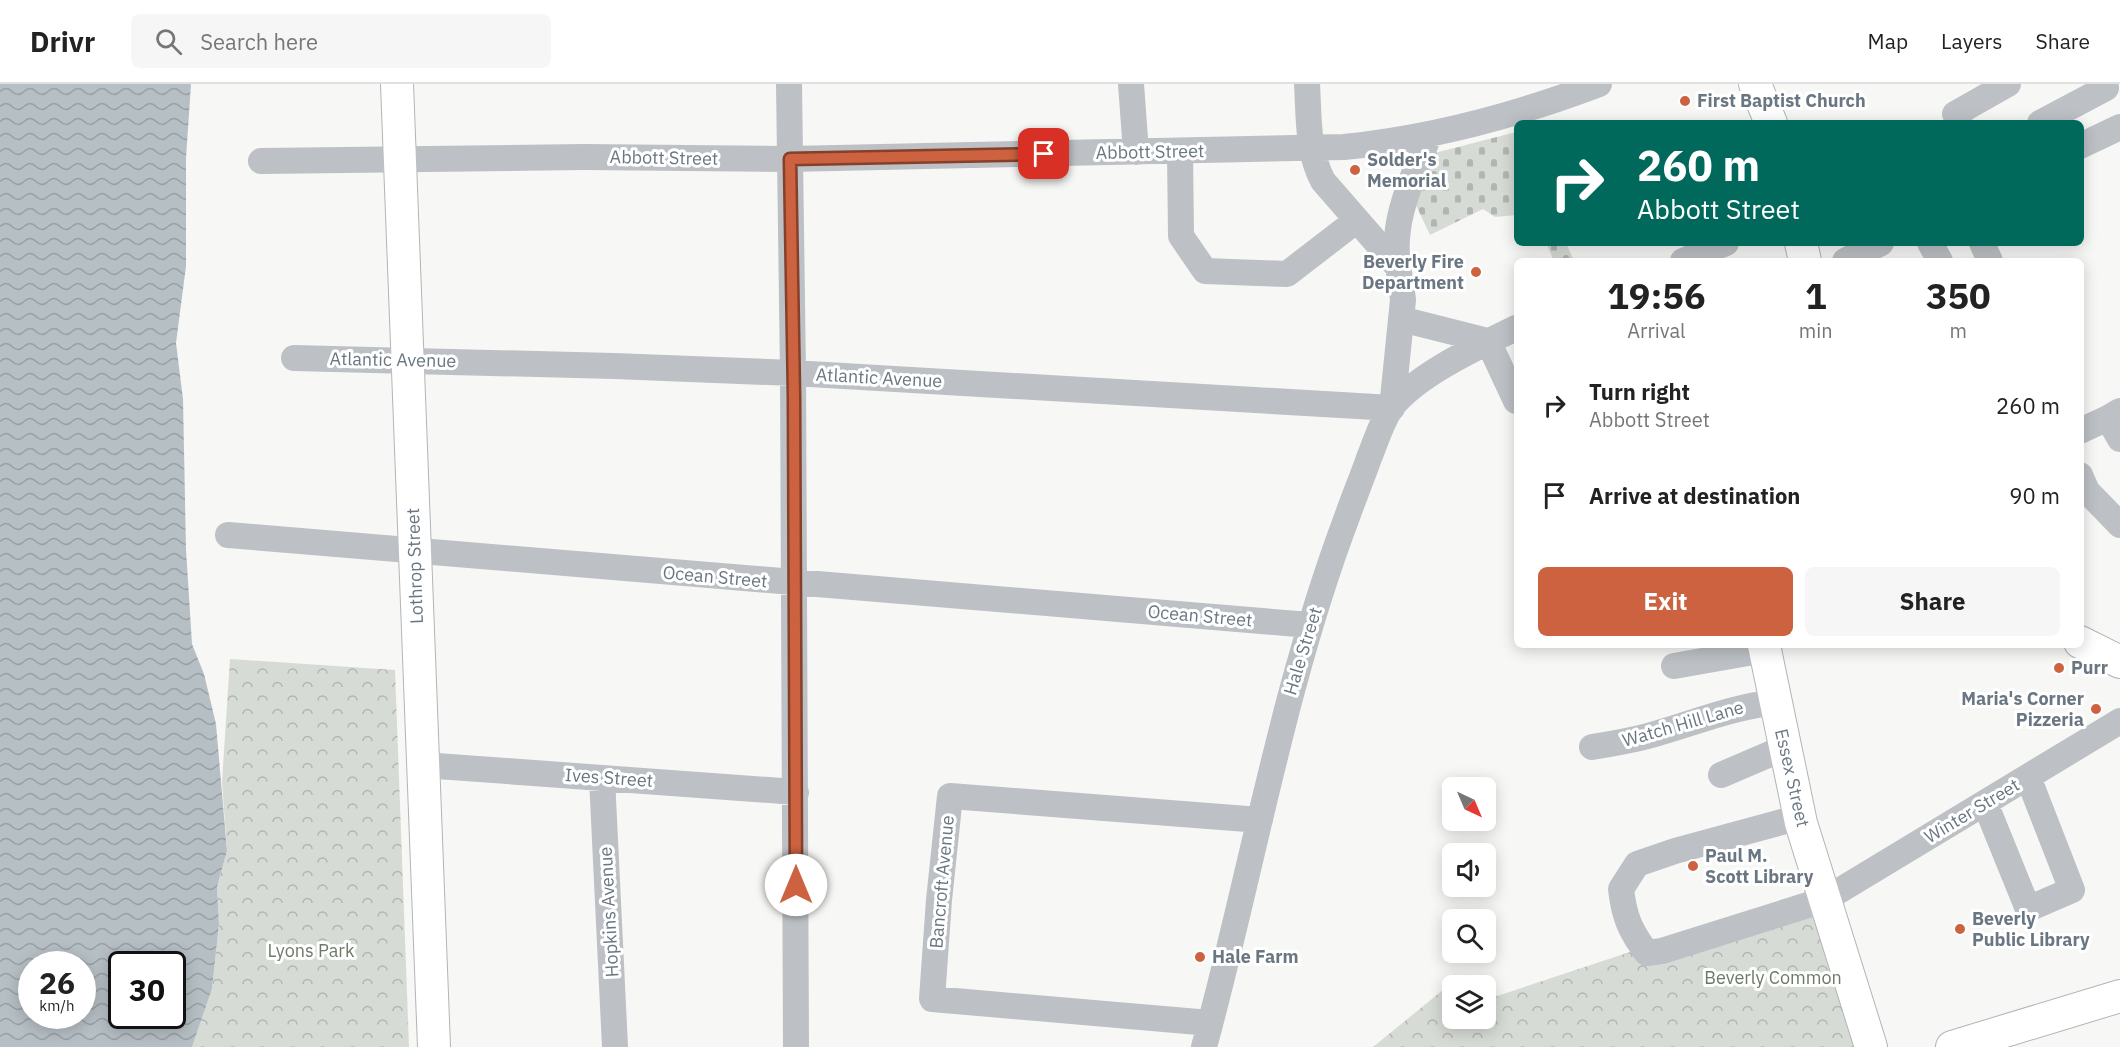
<!DOCTYPE html>
<style>
:root{--surface:#fff;--page:#f6f6f6;--text:#222;--muted:#767676;--line:#e0e0e0;--accent:#cc6240}
body{margin:0;font-family:"IBM Plex Sans",sans-serif;background:var(--page);color:var(--text);height:100vh;display:flex;flex-direction:column;font-size:22px;white-space:nowrap}
*{box-sizing:border-box;margin:0}
p{font-size:20px;color:var(--muted)}
.icon{flex:none;width:33px;height:33px;fill:none;stroke:currentColor;stroke-width:2;stroke-linecap:round;stroke-linejoin:round}
.map{position:relative;flex:1;overflow:hidden}
.drawer{position:absolute;left:1514px;top:174px;width:570px;height:390px;display:flex;flex-direction:column;background:var(--surface);border-radius:9px;box-shadow:0 3px 15px #0003}
.drawer>*{flex:none}
.banner{position:absolute;left:1514px;top:36px;width:570px;height:126px;border-radius:9px;box-shadow:0 3px 15px #0003;background:#00695c;color:#fff;overflow:hidden}
.needle{width:39px;rotate:136deg}
.fabs{position:absolute;left:1442px;top:693px;display:grid;gap:12px}
.fabs a{display:grid;place-items:center;width:54px;height:54px;border-radius:9px;background:var(--surface);box-shadow:0 3px 15px #0003;font-size:30px}
.speed{position:absolute;left:18px;top:867px;display:flex;gap:12px;font-size:30px;font-weight:700;text-align:center}
.speed>*{display:grid;place-content:center;width:78px;height:78px;border-radius:50%;background:var(--surface);box-shadow:0 3px 15px #0003;line-height:1}
.speed small{font-size:15px;font-weight:400}
.speed .limit{border:3px solid #111;border-radius:9px;background:#fff;color:#111}
.pin{position:absolute;display:grid;place-items:center;width:51px;height:51px;color:#fff;margin:-26px;border-radius:12px;box-shadow:0 3px 9px #0006}
.me{position:absolute;width:66px;margin:-33px;rotate:0deg;stroke-linejoin:round;filter:drop-shadow(0 0 4px #0008)}
.turn{display:flex;align-items:center;gap:21px;height:126px;padding:0 24px;font-size:27px}
.turn .icon{width:78px;height:78px;stroke-width:2.5}
.turn b{display:block;font-size:42px;line-height:51px}
.eta{display:flex;justify-content:space-evenly;align-items:center;height:102px;text-align:center}
.eta b{font-size:36px;font-weight:800;line-height:42px}
.button{display:flex;gap:12px;margin-top:auto;padding:12px 24px}
.button a{flex:1;height:69px;border-radius:9px;background:var(--accent);color:#fff;font-size:24px;font-weight:800;line-height:69px;text-align:center}
.button a+a{background:var(--page);color:var(--text)}
ul{padding:0;list-style:none}
li{display:flex;align-items:center;gap:18px;height:90px;padding:0 24px}
li div{flex:1}
li b{display:block;font-size:22px}
li em{font-style:normal}
header{display:flex;align-items:center;gap:36px;box-sizing:border-box;height:84px;padding:0 30px;background:var(--surface);border-bottom:2px solid var(--line)}
header strong{font-size:28px}
nav{display:flex;gap:33px;margin-inline-start:auto;font-size:21px}
.search{width:420px;height:54px;background:var(--page);display:flex;align-items:center;gap:15px;box-sizing:border-box;padding:0 21px;border-radius:9px;color:var(--muted);font-size:22px}
.map>svg:first-child{display:block}
.cemetery{fill:url(#cemetery-stones)}
.park{fill:url(#park-crowns)}
.water{fill:url(#water-waves);fill-rule:evenodd}
.lines{fill:none;stroke-linecap:round;stroke-linejoin:round}
.major-casing{stroke:#b1b5b8;stroke-width:34}
.minor{stroke:#bdc0c4;stroke-width:26}
.major{stroke:#fff;stroke-width:32}
.route-casing{stroke:#85402a;stroke-width:15}
.route{stroke:#cc6240;stroke-width:10}
.poi-dot{fill:#cc6240;stroke:#fff;stroke-width:2}
.labels{text-anchor:middle;stroke-width:6;stroke-linejoin:round;paint-order:stroke}
.poi-label{font-size:18px;font-weight:bold;fill:#6a7782;stroke:#fff;text-anchor:start}
.street-label{font-size:18px;fill:#6a7782;stroke:#fff}
.park-label{font-size:18px;fill:#6c7a68;stroke:#fff}
</style>
<header>
<strong>Drivr</strong>
<div class="search"><svg class="icon" aria-label="search" viewBox="0 0 24 24"><circle cx="10" cy="10" r="6"/><path d="M15 15l6 6"/></svg>Search here</div>
<nav><a>Map</a><a>Layers</a><a>Share</a></nav>
</header>
<div class="map">
<svg width="2120" height="963" viewBox="0 0 2120 963">
<defs>
<pattern id="cemetery-stones" width="16" height="16" patternUnits="userSpaceOnUse" patternTransform="scale(1.5)"><rect width="16" height="16" fill="#d7dbd5"/><path d="M2 7V4a2 2 0 0 1 4 0v3zM10 15v-3a2 2 0 0 1 4 0v3z" fill="#b2b6b2"/></pattern>
<pattern id="park-crowns" width="20" height="18" patternUnits="userSpaceOnUse" patternTransform="scale(1.5)"><rect width="20" height="18" fill="#d7dbd5"/><path d="M2 6a3 3 0 1 1 6 0M12 15a3 3 0 1 1 6 0" fill="none" stroke="#b2b6b2"/></pattern>
<pattern id="water-waves" width="16" height="10" patternUnits="userSpaceOnUse" patternTransform="scale(1.5)"><rect width="16" height="10" fill="#b6bfc4"/><path d="M0 5q4-4 8 0t8 0" fill="none" stroke="#98a0a5"/></pattern>
</defs>
<rect width="100%" height="100%" fill="#f7f7f5"/>
<path class="cemetery" d="M1516,48v83l-21,2 -12,-8 -53,26 -17,-36 14,-44z
M1546,159h20l8,18h-20z"/>
<path class="park" d="M230,575l165,11 14,377h-217l20,-58 7,-65 -2,-37 10,-36 -5,-69z
M1821,805l42,158h-490l87,-71 3,9 -11,1v32h33v-18z"/>
<path class="water" d="M0,0h191l-5,74v108l-10,77 7,56 3,151 6,94 12,30 12,50 11,127 -10,36 2,37 -7,65 -20,58h-192zM32,880h50v52h-50zM172,880v52h-50v-52z"/>
<g class="lines">
<g class="major-casing">
<path id="major" d="M397,0l37,963
M1755,0l16,39
M1801,159l4,18
M2080,558l40,20
M1764,561l37,178 70,224
M1952,963l168,-51"/>
</g>
<path class="minor" d="M789,0l4,289 3,674
M1131,0l5,68
M1307,0c2,33 0,67 16,97l74,85
M1960,39l-5,-9 53,-30
M2040,39l66,-35
M2080,62l40,-19
M1180,67l1,85 24,35 82,3 70,-54
M261,77l323,-4 206,2 554,-12c88,-9 173,-32 255,-63
M1930,159l10,18
M1982,159l8,18
M1683,177l43,-18
M1845,177l36,-18
M1401,235l87,22
M1488,257l28,60
M294,274l320,8 179,7 599,35 11,-108c-2,-21 -8,-40 -6,-61 2,-36 20,-70 32,-104
M2120,327l-12,7 12,21
M2080,347l28,-13
M2080,391l7,16 33,34
M228,451l1082,90
M1674,582l91,-16
M1592,663c19,-3 37,-6 56,-11 44,-12 80,-28 127,-34
M423,681l373,27
M1721,691l49,-21 15,-2
M602,694l13,269
M1985,719l43,106 44,-19 -44,-113
M1800,733l-125,34 -38,13 -16,25c3,27 9,42 26,64l15,-2 162,-51 296,-179
M1210,939l-278,-24 7,-99 11,-104 310,24
M1204,963c48,-176 78,-358 143,-530 7,-20 15,-39 22,-59 7,-17 12,-35 22,-50 25,-33 88,-62 125,-80"/>
<use href="#major" class="major"/>
</g>
<g class="lines">
<g class="route-casing">
<path id="route" d="M796,801l-2,-488 -4,-238 254,-5"/>
</g>
<use href="#route" class="route"/>
</g>
<g class="poi-dot">
<circle cx="1685" cy="17" r="6"/>
<circle cx="1355" cy="86" r="6"/>
<circle cx="1476" cy="188" r="6"/>
<circle cx="2059" cy="584" r="6"/>
<circle cx="2096" cy="625" r="6"/>
<circle cx="1693" cy="782" r="6"/>
<circle cx="1960" cy="845" r="6"/>
<circle cx="1200" cy="873" r="6"/>
</g>
<g class="labels">
<g class="poi-label">
<text x="1697" y="23">First Baptist Church</text>
<text x="1367" y="82">Solder's<tspan x="1367" dy="21">Memorial</tspan></text>
<text x="1464" y="184" text-anchor="end">Beverly Fire<tspan x="1464" dy="21">Department</tspan></text>
<text x="2071" y="590">Purr</text>
<text x="2084" y="621" text-anchor="end">Maria's Corner<tspan x="2084" dy="21">Pizzeria</tspan></text>
<text x="1705" y="778">Paul M.<tspan x="1705" dy="21">Scott Library</tspan></text>
<text x="1972" y="841">Beverly<tspan x="1972" dy="21">Public Library</tspan></text>
<text x="1212" y="879">Hale Farm</text>
</g>
<g class="street-label">
<text transform="translate(1150 68) rotate(-1)" y="6">Abbott Street</text>
<text transform="translate(664 74) rotate(1)" y="6">Abbott Street</text>
<text transform="translate(393 276) rotate(1)" y="6">Atlantic Avenue</text>
<text transform="translate(879 294) rotate(3)" y="6">Atlantic Avenue</text>
<text transform="translate(415 482) rotate(-92)" y="6">Lothrop Street</text>
<text transform="translate(715 493) rotate(5)" y="6">Ocean Street</text>
<text transform="translate(1200 532) rotate(5)" y="6">Ocean Street</text>
<text transform="translate(1303 567) rotate(-73)" y="6">Hale Street</text>
<text transform="translate(1683 640) rotate(-16)" y="6">Watch Hill Lane</text>
<text transform="translate(609 694) rotate(4)" y="6">Ives Street</text>
<text transform="translate(1792 694) rotate(77)" y="6">Essex Street</text>
<text transform="translate(1972 727) rotate(-31)" y="6">Winter Street</text>
<text transform="translate(942 798) rotate(-85)" y="6">Bancroft Avenue</text>
<text transform="translate(609 828) rotate(-93)" y="6">Hopkins Avenue</text>
</g>
<g class="park-label">
<text x="311" y="873">Lyons Park</text>
<text x="1773" y="900">Beverly Common</text>
</g>
</g>
</svg>
<div class="fabs">
<a><svg class="needle" viewBox="-14 -14 28 28"><path d="M0-13l5 13h-10z" fill="#e53935"/><path d="M0 13l5-13h-10z" fill="#767676"/></svg></a>
<a><svg class="icon" aria-label="sound" viewBox="0 0 24 24"><path d="M4 9h4l5-4v14l-5-4H4zM17 9q2 3 0 6"/></svg></a>
<a><svg class="icon" aria-label="search" viewBox="0 0 24 24"><circle cx="10" cy="10" r="6"/><path d="M15 15l6 6"/></svg></a>
<a><svg class="icon" aria-label="layers" viewBox="0 0 24 24"><path d="M12 4l9 5-9 5-9-5zM3 14l9 5 9-5"/></svg></a>
</div>
<div class="speed"><div>26<small>km/h</small></div><div class="limit">30</div></div>
<div class="pin" style="left:1044px;top:70px;background:#d93025"><svg class="icon" aria-label="arrive" viewBox="0 0 24 24"><path d="M6 21V4h12l-3 4 3 4H6"/></svg></div>
<svg class="me" style="left:796px;top:801px" viewBox="-20 -20 40 40"><circle r="19" fill="#fff"/><path d="M0-13L10 11 0 6-10 11z" fill="#cc6240"/></svg>
<div class="banner">
<div class="turn"><svg class="icon" aria-label="right" viewBox="0 0 24 24"><path d="M7 20v-9h11M14 6l5 5-5 5"/></svg><div><b>260 m</b>Abbott Street</div></div>
</div>
<section class="drawer">
<div class="eta">
<div><b>19:56</b><p>Arrival</p></div>
<div><b>1</b><p>min</p></div>
<div><b>350</b><p>m</p></div>
</div>
<ul>
<li><svg class="icon" aria-label="right" viewBox="0 0 24 24"><path d="M7 20v-9h11M14 6l5 5-5 5"/></svg><div><b>Turn right</b><p>Abbott Street</p></div><em>260 m</em></li>
<li><svg class="icon" aria-label="arrive" viewBox="0 0 24 24"><path d="M6 21V4h12l-3 4 3 4H6"/></svg><div><b>Arrive at destination</b></div><em>90 m</em></li>
</ul>
<div class="button"><a>Exit</a><a>Share</a></div>
</section>
</div>
